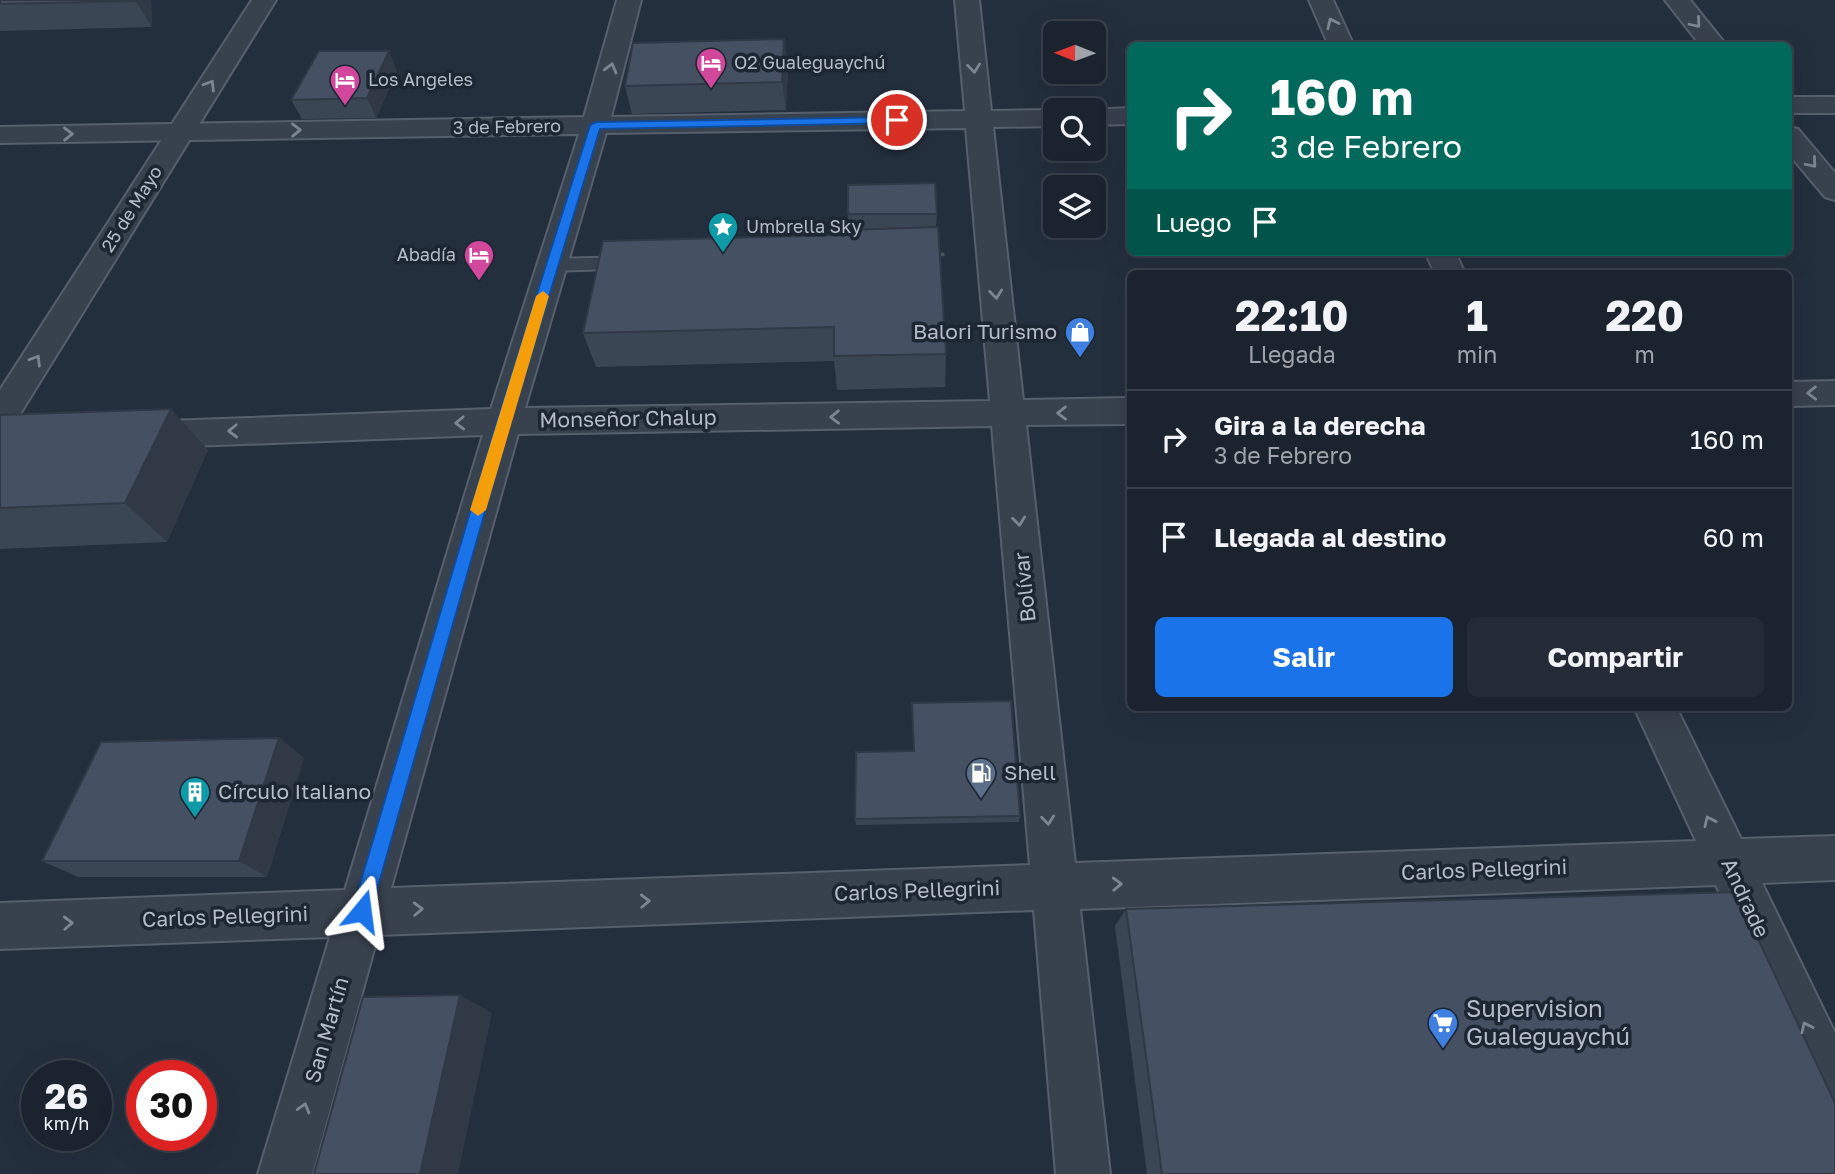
<!DOCTYPE html>
<html lang="es">
<meta charset="utf-8">
<style>
:root{--surface:#1b232e;--page:#242b36;--text:#f1f3f6;--muted:#a0a4aa;--line:#39404a;--accent:#1a73e8}
body{margin:0;font-family:"Golos Text",sans-serif;background:var(--page);color:var(--text);height:100vh;display:flex;flex-direction:column;font-size:26px;white-space:nowrap}
*{box-sizing:border-box;margin:0}
p{font-size:23px;color:var(--muted)}
.icon{flex:none;width:38px;height:38px;fill:none;stroke:currentColor;stroke-width:2;stroke-linecap:round;stroke-linejoin:round}
.map{position:relative;flex:1;overflow:hidden}
.sheet{position:absolute;left:1127px;top:270px;width:665px;height:441px;display:flex;flex-direction:column;background:var(--surface);border-radius:10px;box-shadow:0 7px 28px #0002,0 0 0 2px var(--line)}
.sheet>*{flex:none}
.banner{position:absolute;left:1127px;top:42px;width:665px;height:214px;border-radius:10px;box-shadow:0 7px 28px #0002,0 0 0 2px var(--line);background:#00695c;color:#fff;overflow:hidden}
.needle{width:46px;rotate:271deg}
.fabs{position:absolute;left:1043px;top:21px;display:grid;gap:14px}
.fabs a{display:grid;place-items:center;width:63px;height:63px;border-radius:10px;background:var(--surface);box-shadow:0 7px 28px #0002,0 0 0 2px var(--line);font-size:35px}
.speed{position:absolute;left:21px;top:1060px;display:flex;gap:14px;font-size:35px;font-weight:700;text-align:center}
.speed>*{display:grid;place-content:center;width:91px;height:91px;border-radius:50%;background:var(--surface);box-shadow:0 7px 28px #0002,0 0 0 2px var(--line);line-height:1}
.speed small{font-size:18px;font-weight:400}
.speed .limit{border:10px solid #d22;background:#fff;color:#111}
.pin{position:absolute;display:grid;place-items:center;width:60px;height:60px;color:#fff;margin:-30px;border:4px solid #fff;border-radius:50%;box-shadow:0 2px 7px #0007}
.me{position:absolute;width:77px;margin:-38px;rotate:16deg;stroke-linejoin:round;filter:drop-shadow(0 0 5px #0008)}
.turn{display:flex;align-items:center;gap:24px;height:147px;padding:0 28px;font-size:32px}
.turn .icon{width:91px;height:91px;stroke-width:2.5}
.turn b{display:block;font-size:49px;line-height:60px}
.then{display:flex;align-items:center;height:66px;padding:0 28px;background:#0003;gap:14px;font-size:26px}
.eta{display:flex;justify-content:space-evenly;align-items:center;height:119px;text-align:center}
.eta b{font-size:42px;font-weight:700;line-height:49px}
.action{display:flex;gap:14px;margin-top:auto;padding:14px 28px}
.action a{flex:1;height:80px;border-radius:10px;background:var(--accent);color:#fff;font-size:28px;font-weight:700;line-height:80px;text-align:center}
.action a+a{background:var(--page);color:var(--text)}
ul{padding:0;list-style:none}
li{display:flex;align-items:center;gap:21px;height:98px;padding:0 28px;border-top:2px solid var(--line)}
li div{flex:1}
li b{display:block;font-size:26px}
li em{font-style:normal}
.map>svg:first-child{display:block}
.lines{fill:none;stroke-linecap:round;stroke-linejoin:round}
.service-casing{stroke:#565f6c;stroke-width:4}
.minor-casing{stroke:#565f6c;stroke-width:4}
.tertiary-casing{stroke:#565f6c;stroke-width:4}
.path{stroke:#44595c;stroke-width:3.5;stroke-dasharray:3.5 3.5;stroke-linecap:butt}
.service{fill:#38414e;fill-rule:evenodd}
.minor{fill:#38414e;fill-rule:evenodd}
.tertiary{fill:#38414e;fill-rule:evenodd}
.wall{fill:#3b4654}
.shaded-wall{fill:#303945}
.building{fill:#455162;stroke:#303945;stroke-width:2}
.oneway{stroke:#7c8592}
.route{fill:#1a73e8;stroke:#114b97;stroke-width:2}
.slow{fill:#f59e0b}
.labels{text-anchor:middle;stroke-width:7;stroke-linejoin:round;paint-order:stroke}
.far-poi-label{font-size:18px;fill:#b4bcc9;stroke:#1d2633;text-anchor:start}
.far-street-label{font-size:18px;fill:#b4bcc9;stroke:#1d2633}
.poi-label{font-size:21px;fill:#b4bcc9;stroke:#1d2633;text-anchor:start}
.street-label{font-size:21px;fill:#b4bcc9;stroke:#1d2633}
.near-poi-label{font-size:24px;fill:#b4bcc9;stroke:#1d2633;text-anchor:start}
</style>
<div class="map">
<svg width="1835" height="1174" viewBox="0 0 1835 1174">
<rect width="100%" height="100%" fill="#242f3e"/>
<g class="lines">
<g class="service-casing">
<path id="service" d="M631,257l7,1 3,5 -3,5 -86,3 -7,-1 -3,-5 3,-5 7,-1z"/>
</g>
<g class="minor-casing">
<path id="minor" d="M617,0h24l-30,117 354,-6 -10,-111h24l12,111 64,-1h1l-1,16 -62,1 30,273 107,-2v26l-104,1 49,438 621,-22 -62,-134h42l65,132 94,-3v44l-73,3 73,150v80l-18,-7 -101,-221 -636,24 30,265h-54l-22,-264 -656,25 -66,239h-54l72,-237 -330,12v-46l345,-13 138,-455 -344,13 -12,-4 -5,-9 5,-9 12,-4 352,-13 88,-275 -579,9v-16l584,-10zM966,128l24,273 -465,7 81,-275zM992,426l38,439 -639,23 127,-454z
M1309,0h24l21,46h-25z
M1665,0h25l37,46h-26z
M1788,97h47v16h-47z
M1130,108v16l-36,1v-15h-5z
M1788,127l10,2 37,44v27l-10,-3 -37,-44z
M1425,252h30l10,21h-30z
M1835,381v24l-47,1v-24z"/>
</g>
<g class="tertiary-casing">
<path id="tertiary" d="M252,0h24l-264,427 -12,4v-41z"/>
</g>
<path class="path" d="M934,255l14,-1"/>
<use href="#service" class="service"/>
<use href="#minor" class="minor"/>
<use href="#tertiary" class="tertiary"/>
</g>
<path class="wall" d="M0,0h151l1,27 -152,4z
M784,39l4,28 -2,43 -154,4 -7,-28z
M397,71l-21,47 -74,1 -11,-19z
M848,214h89l-1,13 10,127 -1,33 -108,3 -3,-29 -238,6 -13,-34 265,-98 1,-5z
M171,409l37,41 -41,92 -167,7v-134z
M279,738l25,20 -37,119h-189l-36,-16z
M1020,816l-1,6 -163,3 -1,-6z
M1126,909l709,265h-688l-32,-248z"/>
<path class="shaded-wall" d="M135,0h16l1,27z
M784,39l4,28 -2,43 -4,-28z
M389,51l8,20 -21,47 -9,-20z
M171,409l37,41 -41,92 -42,-39z
M279,738l25,20 -37,119 -28,-16z
M460,995l32,18 -34,161h-38z"/>
<path class="building" d="M0,0h135v1l-135,3z
M784,39l-2,43 -157,4 8,-43z
M319,51h70l-22,47 -76,2z
M935,183l2,31h-89v-29z
M938,227l8,127 -112,2v-29l-251,6 20,-92 245,-6v-5z
M171,409l-46,94 -125,5v-93z
M1011,701l9,115 -165,3 1,-67 58,-1 -2,-48z
M279,738l-40,123h-197l59,-119z
M1736,892l99,211v71h-673l-36,-265z
M460,995l-40,179h-106l49,-177z"/>
<defs><path id="oneway-chevron" d="M-2-3.5L2.5 0L-2 3.5" fill="none" stroke-width="1.6" stroke-linecap="round" stroke-linejoin="round" transform="scale(1.75)"/></defs>
<g class="oneway">
<use href="#oneway-chevron" transform="translate(1332 23) rotate(-115)"/>
<use href="#oneway-chevron" transform="translate(1696 23) rotate(50)"/>
<use href="#oneway-chevron" transform="translate(611 68) rotate(-75)"/>
<use href="#oneway-chevron" transform="translate(974 68) rotate(84)"/>
<use href="#oneway-chevron" transform="translate(210 85) rotate(-58)"/>
<use href="#oneway-chevron" transform="translate(296 130) rotate(-1)"/>
<use href="#oneway-chevron" transform="translate(68 134) rotate(-1)"/>
<use href="#oneway-chevron" transform="translate(1812 163) rotate(50)"/>
<use href="#oneway-chevron" transform="translate(996 294) rotate(84)"/>
<use href="#oneway-chevron" transform="translate(36 360) rotate(-58)"/>
<use href="#oneway-chevron" transform="translate(1812 393) rotate(179)"/>
<use href="#oneway-chevron" transform="translate(1062 413) rotate(179)"/>
<use href="#oneway-chevron" transform="translate(835 417) rotate(179)"/>
<use href="#oneway-chevron" transform="translate(460 423) rotate(178)"/>
<use href="#oneway-chevron" transform="translate(233 431) rotate(178)"/>
<use href="#oneway-chevron" transform="translate(1019 521) rotate(84)"/>
<use href="#oneway-chevron" transform="translate(1048 820) rotate(84)"/>
<use href="#oneway-chevron" transform="translate(1709 821) rotate(-115)"/>
<use href="#oneway-chevron" transform="translate(1117 884) rotate(-2)"/>
<use href="#oneway-chevron" transform="translate(645 901) rotate(-2)"/>
<use href="#oneway-chevron" transform="translate(418 909) rotate(-2)"/>
<use href="#oneway-chevron" transform="translate(68 923) rotate(-2)"/>
<use href="#oneway-chevron" transform="translate(1806 1027) rotate(-115)"/>
<use href="#oneway-chevron" transform="translate(304 1108) rotate(-74)"/>
</g>
<path class="route" d="M897,117l4,1v5l-301,6 -89,292 -140,490 -3,7 -6,3 -7,-3 -3,-7 145,-490 93,-296 6,-3z"/>
<path class="slow" d="M543,291l6,5 -63,214 -8,6 -8,-6 66,-214z"/>
<defs>
<g id="hotel-pin" transform="scale(1.575)"><path d="M0 17L-7.5 6A9.5 9.5 0 1 1 7.5 6Z" fill="#d1479c" stroke="#1d2633"/><path d="M-6-4.5h1.5V1H6V5H4.5V3h-9V5H-6ZM-4 0a1.8 1.8 0 1 1 3.6 0ZM.5 0V-2.5h3Q6-2.5 6 0Z" fill="#fff"/></g>
<g id="sight-pin" transform="scale(1.575)"><path d="M0 17L-7.5 6A9.5 9.5 0 1 1 7.5 6Z" fill="#0f9aa8" stroke="#1d2633"/><path d="M0-6L1.8-2.2L6-1.7L2.9 1.2L3.7 5.4L0 3.3L-3.7 5.4L-2.9 1.2L-6-1.7L-1.8-2.2Z" fill="#fff"/></g>
<g id="shop-pin" transform="scale(1.575)"><path d="M0 17L-7.5 6A9.5 9.5 0 1 1 7.5 6Z" fill="#3f7fe0" stroke="#1d2633"/><path d="M-5-2.5h2.3a2.7 3.5 0 0 1 5.4 0H5L5.5 6h-11ZM-1.5-2.5h3a1.5 2.3 0 0 0-3 0Z" fill="#fff"/></g>
<g id="fuel-pin" transform="scale(1.575)"><path d="M0 17L-7.5 6A9.5 9.5 0 1 1 7.5 6Z" fill="#5c6f8a" stroke="#1d2633"/><path d="M-5.5-6h7V0h2V4h1.3V-2.5L3-4.5l.8-.8L6-3V5H2.5V1h-1V6h-7ZM-4.2-4.7v3.2H.2V-4.7Z" fill="#fff"/></g>
<g id="building-pin" transform="scale(1.575)"><path d="M0 17L-7.5 6A9.5 9.5 0 1 1 7.5 6Z" fill="#0f9aa8" stroke="#1d2633"/><path d="M-4-6H4V6H1V3H-1V6H-4ZM-2.5-4.3h1.7v1.8h-1.7ZM.8-4.3h1.7v1.8H.8ZM-2.5-1h1.7V.8h-1.7ZM.8-1h1.7V.8H.8Z" fill="#fff"/></g>
<g id="supermarket-pin" transform="scale(1.575)"><path d="M0 17L-7.5 6A9.5 9.5 0 1 1 7.5 6Z" fill="#3f7fe0" stroke="#1d2633"/><path d="M-6-5.5h2.5l.6 2H6L4.5 2H-2.5L-4.4-4H-6ZM-1.5 3.2a1.3 1.3 0 1 0 .1 0ZM3 3.2a1.3 1.3 0 1 0 .1 0Z" fill="#fff"/></g>
</defs>
<g fill-rule="evenodd">
<use href="#hotel-pin" x="711" y="63"/>
<use href="#hotel-pin" x="345" y="80"/>
<use href="#sight-pin" x="723" y="227"/>
<use href="#hotel-pin" x="479" y="255"/>
<use href="#shop-pin" x="1080" y="332"/>
<use href="#fuel-pin" x="981" y="773"/>
<use href="#building-pin" x="195" y="792"/>
<use href="#supermarket-pin" x="1443" y="1023"/>
</g>
<g class="labels">
<g class="far-poi-label">
<text x="734" y="69">O2 Gualeguaychú</text>
<text x="368" y="86">Los Angeles</text>
<text x="746" y="233">Umbrella Sky</text>
<text x="456" y="261" text-anchor="end">Abadía</text>
</g>
<g class="far-street-label">
<text transform="translate(507 127) rotate(-1)" y="6">3 de Febrero</text>
<text transform="translate(132 209) rotate(-58)" y="6">25 de Mayo</text>
</g>
<g class="poi-label">
<text x="1057" y="339" text-anchor="end">Balori Turismo</text>
<text x="1004" y="780">Shell</text>
<text x="218" y="799">Círculo Italiano</text>
</g>
<g class="street-label">
<text transform="translate(628 419) rotate(-1)" y="7">Monseñor Chalup</text>
<text transform="translate(1025 587) rotate(-96)" y="7">Bolívar</text>
<text transform="translate(1484 870) rotate(-2)" y="7">Carlos Pellegrini</text>
<text transform="translate(917 891) rotate(-2)" y="7">Carlos Pellegrini</text>
<text transform="translate(1745 898) rotate(65)" y="7">Andrade</text>
<text transform="translate(225 917) rotate(-2)" y="7">Carlos Pellegrini</text>
<text transform="translate(327 1030) rotate(-74)" y="7">San Martín</text>
</g>
<g class="near-poi-label">
<text x="1466" y="1017">Supervision<tspan x="1466" dy="28">Gualeguaychú</tspan></text>
</g>
</g>
</svg>
<div class="fabs">
<a><svg class="needle" viewBox="-14 -14 28 28"><path d="M0-13l5 13h-10z" fill="#e53935"/><path d="M0 13l5-13h-10z" fill="#a0a4aa"/></svg></a>
<a><svg class="icon" aria-label="search" viewBox="0 0 24 24"><circle cx="10" cy="10" r="6"/><path d="M15 15l6 6"/></svg></a>
<a><svg class="icon" aria-label="layers" viewBox="0 0 24 24"><path d="M12 4l9 5-9 5-9-5zM3 14l9 5 9-5"/></svg></a>
</div>
<div class="speed"><div>26<small>km/h</small></div><div class="limit">30</div></div>
<div class="pin" style="left:897px;top:120px;background:#d93025"><svg class="icon" aria-label="arrive" viewBox="0 0 24 24"><path d="M6 21V4h12l-3 4 3 4H6"/></svg></div>
<svg class="me" style="left:362px;top:911px" viewBox="-20 -20 40 40"><path d="M0-17L14 15 0 8-14 15z" fill="#1a73e8" stroke="#fff" stroke-width="4"/></svg>
<div class="banner">
<div class="turn"><svg class="icon" aria-label="right" viewBox="0 0 24 24"><path d="M7 20v-9h11M14 6l5 5-5 5"/></svg><div><b>160 m</b>3 de Febrero</div></div>
<div class="then">Luego<svg class="icon" aria-label="arrive" viewBox="0 0 24 24"><path d="M6 21V4h12l-3 4 3 4H6"/></svg></div>
</div>
<section class="sheet">
<div class="eta">
<div><b>22:10</b><p>Llegada</p></div>
<div><b>1</b><p>min</p></div>
<div><b>220</b><p>m</p></div>
</div>
<ul>
<li><svg class="icon" aria-label="right" viewBox="0 0 24 24"><path d="M7 20v-9h11M14 6l5 5-5 5"/></svg><div><b>Gira a la derecha</b><p>3 de Febrero</p></div><em>160 m</em></li>
<li><svg class="icon" aria-label="arrive" viewBox="0 0 24 24"><path d="M6 21V4h12l-3 4 3 4H6"/></svg><div><b>Llegada al destino</b></div><em>60 m</em></li>
</ul>
<div class="action"><a>Salir</a><a>Compartir</a></div>
</section>
</div>
